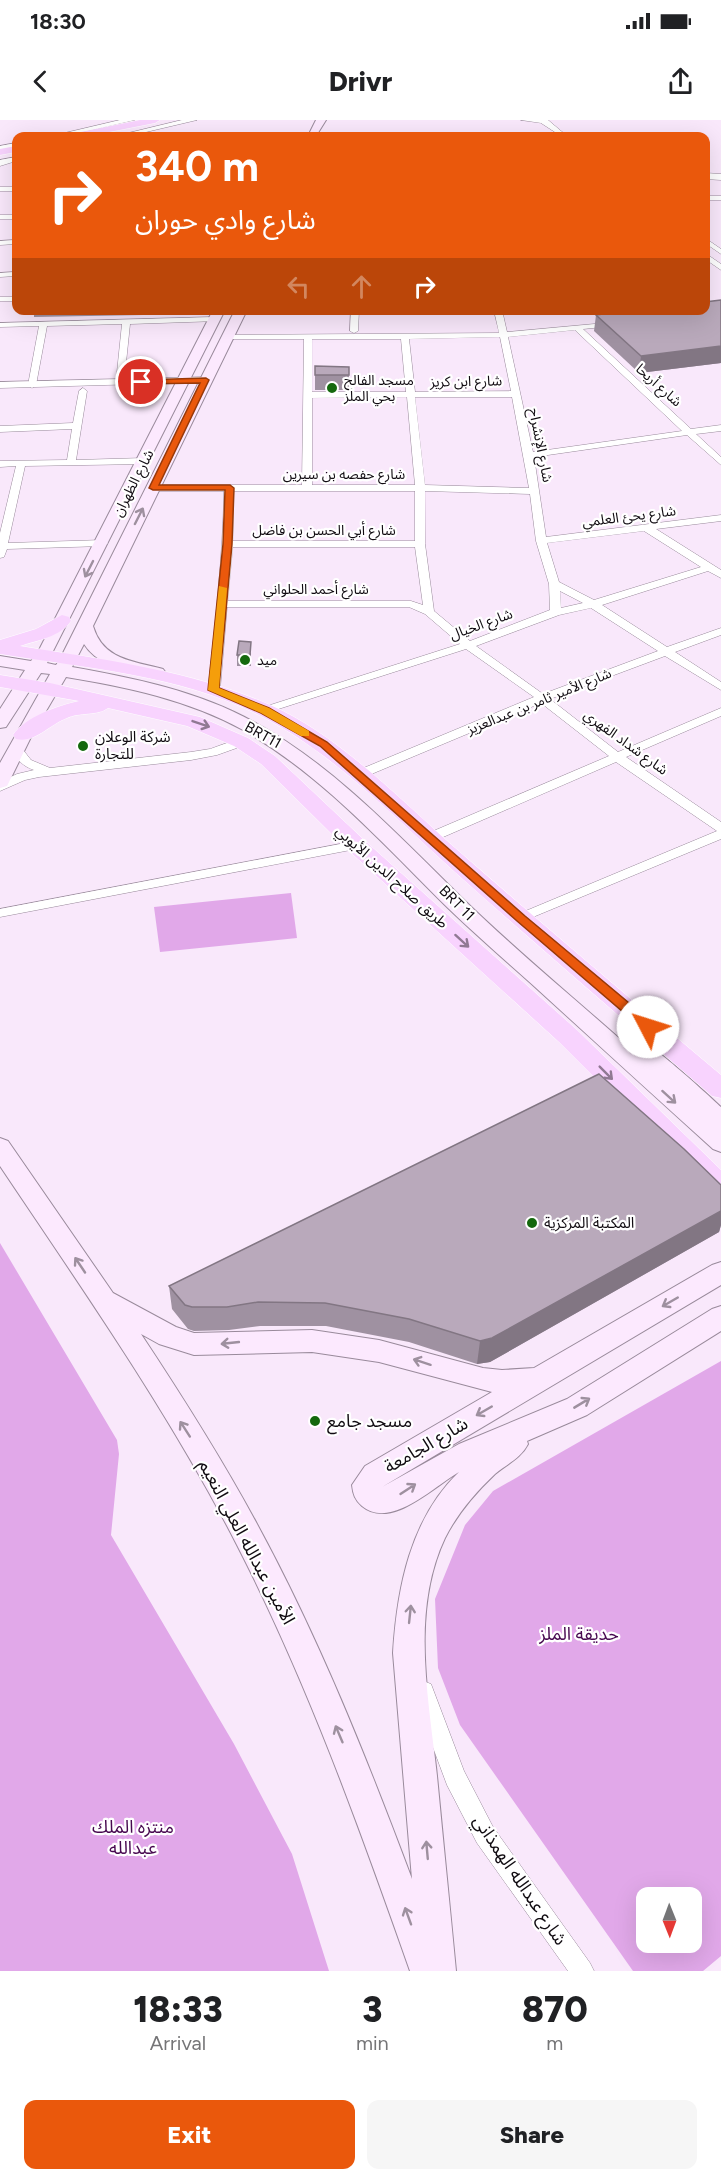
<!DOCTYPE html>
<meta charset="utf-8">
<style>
:root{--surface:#fff;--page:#f6f6f6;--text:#202124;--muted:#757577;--accent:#ea580c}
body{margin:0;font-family:Figtree,"Noto Sans Arabic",sans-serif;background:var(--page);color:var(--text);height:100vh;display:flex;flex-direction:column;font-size:22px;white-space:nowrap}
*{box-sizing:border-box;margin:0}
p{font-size:20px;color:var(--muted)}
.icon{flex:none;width:33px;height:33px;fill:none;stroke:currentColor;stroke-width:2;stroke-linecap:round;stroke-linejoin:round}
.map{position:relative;height:1851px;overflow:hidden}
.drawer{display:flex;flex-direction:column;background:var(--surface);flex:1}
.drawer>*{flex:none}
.guide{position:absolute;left:12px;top:12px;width:698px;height:183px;border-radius:12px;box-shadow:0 6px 24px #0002;background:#ea580c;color:#fff;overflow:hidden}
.needle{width:39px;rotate:179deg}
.controls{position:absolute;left:636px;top:1767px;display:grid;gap:12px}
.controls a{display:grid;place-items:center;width:66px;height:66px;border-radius:12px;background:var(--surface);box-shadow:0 6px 24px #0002;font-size:30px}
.pin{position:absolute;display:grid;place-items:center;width:51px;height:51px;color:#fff;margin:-26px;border:3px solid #fff;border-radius:50%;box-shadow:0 2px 6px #0007}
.me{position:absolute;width:66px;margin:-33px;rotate:310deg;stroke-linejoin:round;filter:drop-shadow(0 0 4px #0008)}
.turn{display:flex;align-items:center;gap:21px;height:126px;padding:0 24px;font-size:27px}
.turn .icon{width:78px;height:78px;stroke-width:2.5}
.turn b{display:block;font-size:42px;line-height:51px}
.lanes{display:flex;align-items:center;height:57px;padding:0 24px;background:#0003;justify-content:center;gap:30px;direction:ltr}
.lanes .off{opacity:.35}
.eta{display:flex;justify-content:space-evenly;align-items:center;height:102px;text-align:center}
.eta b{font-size:36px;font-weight:800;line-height:42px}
.button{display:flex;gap:12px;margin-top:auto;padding:12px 24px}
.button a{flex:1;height:69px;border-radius:12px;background:var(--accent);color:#fff;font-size:24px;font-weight:800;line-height:69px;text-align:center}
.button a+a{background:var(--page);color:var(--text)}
.status{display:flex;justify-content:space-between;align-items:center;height:42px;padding:0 30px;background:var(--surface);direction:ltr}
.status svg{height:16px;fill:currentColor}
header{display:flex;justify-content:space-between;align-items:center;height:78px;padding:0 24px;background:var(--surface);font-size:27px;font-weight:800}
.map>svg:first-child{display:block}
.green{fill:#e1a8e9;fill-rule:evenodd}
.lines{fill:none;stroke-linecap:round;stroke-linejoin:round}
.minor-casing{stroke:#998a9b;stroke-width:1}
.tertiary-casing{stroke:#998a9b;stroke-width:1}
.secondary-casing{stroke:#998a9b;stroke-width:2}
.primary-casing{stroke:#fff;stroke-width:1}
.minor{fill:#fff;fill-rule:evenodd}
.tertiary{fill:#fff;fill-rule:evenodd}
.secondary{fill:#fce9fe;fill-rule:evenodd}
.primary{fill:#f8d3fe;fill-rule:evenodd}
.wall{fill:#9f91a1}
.shaded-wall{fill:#827683}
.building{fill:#b9a9bb;stroke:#827683;stroke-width:1.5}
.oneway{stroke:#9e909f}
.oneway2{stroke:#907993}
.route{fill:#ea580c;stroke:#983908;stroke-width:1.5}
.slow{fill:#f59e0b}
.poi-dot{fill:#14680d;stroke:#fff;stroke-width:2}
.labels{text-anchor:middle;stroke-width:4.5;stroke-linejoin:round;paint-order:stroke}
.far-poi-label{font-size:14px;fill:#100b11;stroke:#fff;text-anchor:start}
.far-street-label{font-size:14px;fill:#100b11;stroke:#fff}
.street-label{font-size:15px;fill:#100b11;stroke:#fff}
.poi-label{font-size:15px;fill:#100b11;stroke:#fff;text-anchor:start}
.near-poi-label{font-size:18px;fill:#100b11;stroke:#fff;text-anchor:start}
.near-street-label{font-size:18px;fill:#100b11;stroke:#fff}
.near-park-label{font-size:18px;fill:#470850;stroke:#fff}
</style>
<div class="status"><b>18:30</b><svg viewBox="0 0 49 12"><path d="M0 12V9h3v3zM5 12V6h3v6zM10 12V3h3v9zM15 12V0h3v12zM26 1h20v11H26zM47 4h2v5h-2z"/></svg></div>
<header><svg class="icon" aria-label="back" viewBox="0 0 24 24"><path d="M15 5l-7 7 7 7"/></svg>Drivr<svg class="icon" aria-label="share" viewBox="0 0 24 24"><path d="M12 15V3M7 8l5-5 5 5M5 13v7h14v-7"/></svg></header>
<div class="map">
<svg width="721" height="1851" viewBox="0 0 721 1851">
<rect width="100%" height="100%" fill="#f9e8fb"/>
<path class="green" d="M291,773l6,45 -137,14 -6,-45z
M0,1123l117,197 2,14 -8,81 123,209 58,110 37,117h-329z
M721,1241v595l-18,15h-70l-173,-246 -22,-57 -3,-69 30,-74 28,-34zM646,1778h46v44h-46z"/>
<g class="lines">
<g class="minor-casing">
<path id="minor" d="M521,0h27l19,16h-6l-20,-13z
M0,67h16v4h-16z
M705,76h16v4h-16z
M0,95h16v4h-16z
M705,118l16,11v5l-16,-11z
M16,120v4l-16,1v-4z
M705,133l16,11v6l-16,-11z
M16,152v4l-16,1v-4z
M0,177h16v4h-16z
M351,190h8l-1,21 -4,2 -4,-2z
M494,190h8l5,22 109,-10v4h-3l-30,3 108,100 30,-4v6l-25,3 25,23v8l-34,-30 -153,22 12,80 175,-22v6l-65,8 65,41v8l-13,-7 -106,34 65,42 54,-19v7l-46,17 46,30v8l-56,-34 -115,43 68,53 103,-44v8l-95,41 95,65v17l-200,83 -7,-4 2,-3 201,-84 -101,-69 -182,79h-10l-1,-3 1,-3 185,-79 -68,-53 -179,75h-8l-2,-3 2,-3 180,-75 -68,-48 -197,63h-8v-4l199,-64 -35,-30 -16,-7h-182l-7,83 -6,3 -4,-1 -2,-2c7,-67 15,-132 16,-199h-71l-5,-3 5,-3h149l2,-146h-80v-4l275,-2zM575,210l107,101 -149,21 -25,-115zM500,217l11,54 -96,1 -6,-53zM312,219h89l5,53h-94zM407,277l8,88h-103v-87zM415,277h97l17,91 -104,-3zM234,371h181v50h-182zM425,371l105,3 6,47 13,43 1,26 -80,31 -36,-30 -9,-67zM644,411l57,36 -107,33 -35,-18 -12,-39zM233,427h182l8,58 -12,-4h-183zM560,471l23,12 -22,5zM591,488l67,43 -115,43 -67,-48 83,-31z
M215,197l4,2 -1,2 -88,3 -6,58 -4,3 -4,-3 6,-58 -75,2 -11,59 -4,3 -4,-3 11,-59 -39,1v-4z
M83,268l4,3 -11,69 68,-2 5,3 -5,3 -119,2 -17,77 95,-3 5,3 -5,3 -96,3 -3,8 -4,1v-25l16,-67 -16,1v-6l67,-1 5,-31 -72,3v-6l73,-3 6,-32z
M241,618l4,1v6l-28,10 -26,5 -152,17 -14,3 -25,11v-9l17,-8 17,-4c-12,-4 -17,-11 -24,-21l6,-4 4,1 11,14 19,8 141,-16 19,-3z
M356,721l7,4 -2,3 -361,69v-8z
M423,1561l8,3 33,87 29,56 97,136 4,8h-26l-91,-128 -30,-58 -35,-94 3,-7z"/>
</g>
<g class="tertiary-casing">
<path id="tertiary" d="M120,0h15l-70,16h-13z
M182,0h15l-68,16h-13z
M16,23v4l-16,3v-4z
M16,37v4l-16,5v-6z
M705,53l16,1v6l-16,-1z
M206,257l4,1v4l-210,6v-6z"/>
</g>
<g class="secondary-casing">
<path id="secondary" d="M316,0h10l-10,16h-8z
M213,190h12l-178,353 9,2 4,-6 175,-349h12l-154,316c10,34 40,35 70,43l3,4 -3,4 -6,1c-25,-6 -58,-10 -73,-34l-12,23c62,11 126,24 182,55 78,42 145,114 208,176 50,49 106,95 159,142 3,-1 5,-4 9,-4 15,0 77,58 91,71v45l-8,-3c-60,-54 -119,-108 -178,-162 -29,-26 -59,-52 -87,-79 -64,-63 -126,-133 -205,-178 -54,-30 -116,-43 -177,-53l-34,58 -23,47 -2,4 -7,2v-25l50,-89 -9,-1 -35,54 -6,1v-19l25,-39 -25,-4v-10l31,5 9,-13z
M0,1018l8,3 105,152 63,34 18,6 118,-3 67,10 104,28 19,2 32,-2 178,-103 9,-3v23l-339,202 77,-43 108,-45 145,-90 9,-3v25l-134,84 -60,26 1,3c-7,14 -21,20 -33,30 -20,19 -38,40 -50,64 -35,74 -16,161 -8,238 6,65 13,130 19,195h-46c-51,-145 -103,-290 -173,-426 -68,-133 -154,-255 -237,-379zM141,1214l18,10 35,11 118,-3 67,10 113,30 -127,74 -13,19c1,9 3,15 10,21 29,24 71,-19 97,-34 -49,47 -62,117 -66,181l19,226c-45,-120 -93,-241 -155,-355 -35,-65 -75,-128 -116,-190z"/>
</g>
<g class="primary-casing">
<path id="primary" d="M140,0h20l-5,3 -66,13h-18l5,-3z
M16,26v6l-16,3v-6z
M62,495l7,2 2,4c-11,16 -33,19 -51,25 85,14 170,24 250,59 71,31 134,99 192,149 86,75 172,148 259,221v23l-9,-2c-86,-74 -172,-148 -256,-223 -62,-56 -122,-120 -197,-158 -79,-40 -173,-47 -259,-61v-14l36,-11z
M0,555l50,8 150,34 48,21 27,18 89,84 213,190 144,140v28l-10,-4 -152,-152 -211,-192 -87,-86 -27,-18 -47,-20 -79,-18c-10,8 -29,4 -41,10 -17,6 -33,26 -51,21l-3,-4c13,-19 45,-29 66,-34l-79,-14z"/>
</g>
<use href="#minor" class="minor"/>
<use href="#tertiary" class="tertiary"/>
<use href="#secondary" class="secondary"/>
<use href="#primary" class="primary"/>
</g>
<path class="wall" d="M721,180v63l-82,10 -45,-42 2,-16z
M34,190h166l-2,4 -164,3z
M315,246l34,1v23h-34z
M251,533v13h-14v-11z
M721,1065v40l-2,7 -229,130 -13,2 -68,-22 -83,-16h-66l-31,4 -35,1 -6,-2 -16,-20 -3,-23z"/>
<path class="shaded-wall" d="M721,226v17l-82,10 2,-17z
M721,1091v14l-2,7 -229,130 -13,2 3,-23z"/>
<path class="building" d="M721,180v46l-80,10 -45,-41 35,-5h74v-8z
M315,246l34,1v8h-34z
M239,521l12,1 -1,13h-13z
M599,954l85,75 37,36v26l-229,127 -12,3 -71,-22 -84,-16 -67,-1 -31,5h-35l-7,-2 -16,-19z"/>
<defs><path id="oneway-shaft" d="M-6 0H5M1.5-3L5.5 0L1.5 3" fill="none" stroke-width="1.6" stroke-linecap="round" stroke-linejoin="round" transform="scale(1.5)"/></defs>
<g class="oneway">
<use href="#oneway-shaft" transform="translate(139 396) rotate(-63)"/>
<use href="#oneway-shaft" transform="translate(89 449) rotate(117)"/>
<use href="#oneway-shaft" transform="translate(669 977) rotate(42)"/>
<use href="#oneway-shaft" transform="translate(80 1145) rotate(-124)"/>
<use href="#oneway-shaft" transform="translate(670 1182) rotate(150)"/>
<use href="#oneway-shaft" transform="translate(230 1223) rotate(174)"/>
<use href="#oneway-shaft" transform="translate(422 1242) rotate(-162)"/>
<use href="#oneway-shaft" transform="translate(582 1283) rotate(-31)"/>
<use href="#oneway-shaft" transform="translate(484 1291) rotate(150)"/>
<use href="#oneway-shaft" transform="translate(185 1309) rotate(-123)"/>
<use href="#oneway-shaft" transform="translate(408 1369) rotate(-33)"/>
<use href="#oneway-shaft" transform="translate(410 1494) rotate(-84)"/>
<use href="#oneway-shaft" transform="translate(339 1614) rotate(-113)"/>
<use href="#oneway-shaft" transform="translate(427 1730) rotate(-95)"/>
<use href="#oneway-shaft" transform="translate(408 1796) rotate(-110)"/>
</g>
<g class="oneway2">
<use href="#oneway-shaft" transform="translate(201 604) rotate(19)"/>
<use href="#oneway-shaft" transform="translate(462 821) rotate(42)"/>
<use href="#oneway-shaft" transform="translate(606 953) rotate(45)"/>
</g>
<path class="route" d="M206,258l3,2 -50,105h71l4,3 -2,56 -13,144 50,20 58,34 198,174 128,107 2,4 -2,3h-9l-127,-109 -197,-175 -59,-33 -53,-23 15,-146 2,-54h-72l-4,-2 51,-105 -59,1 -4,-2 4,-2z"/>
<path class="slow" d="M219,466l8,2 -8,100 50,20 40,23v5h-8l-40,-23 -53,-23z"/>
<g class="poi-dot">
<circle cx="332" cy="268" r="6"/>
<circle cx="245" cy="540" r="6"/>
<circle cx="83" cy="626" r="6"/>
<circle cx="532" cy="1103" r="6"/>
<circle cx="315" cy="1301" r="6"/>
</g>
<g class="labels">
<g class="far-poi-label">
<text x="344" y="265">مسجد الفالح<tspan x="344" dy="16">بحي الملز</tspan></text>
<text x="257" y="545">ميد</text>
</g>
<g class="far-street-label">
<text transform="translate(466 261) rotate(-1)" y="5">شارع ابن كريز</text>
<text transform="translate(659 265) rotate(42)" y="5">شارع أريحا</text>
<text transform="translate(541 325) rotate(79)" y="5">شارع الإنشراح</text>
<text x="344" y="359">شارع حفصه بن سيرين</text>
<text transform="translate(133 363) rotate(-63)" y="5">شارع الظهران</text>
<text transform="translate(629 396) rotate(-7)" y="5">شارع يحئ العلمي</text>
<text x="324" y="415">شارع أبي الحسن بن فاضل</text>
<text x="316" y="474">شارع أحمد الحلواني</text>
<text transform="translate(481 504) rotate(-20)" y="5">شارع الخيال</text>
<text transform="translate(539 581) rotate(-22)" y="5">شارع الأمير ثامر بن عبدالعزيز</text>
<text transform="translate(626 622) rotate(36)" y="5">شارع شداد الفهري</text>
</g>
<g class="street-label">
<text transform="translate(263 615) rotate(29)" y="5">BRT11</text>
<text transform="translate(392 757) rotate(42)" y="5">طريق صلاح الدين الأيوبي</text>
<text transform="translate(457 783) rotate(45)" y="5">BRT 11</text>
</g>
<g class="poi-label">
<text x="95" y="622">شركة الوعلان<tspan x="95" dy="17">للتجارة</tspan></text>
<text x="544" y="1108">المكتبة المركزية</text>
</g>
<g class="near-poi-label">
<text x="327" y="1307">مسجد جامع</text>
</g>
<g class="near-street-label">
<text transform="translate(426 1325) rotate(-30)" y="6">شارع الجامعة</text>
<text transform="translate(247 1422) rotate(62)" y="6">الأمين عبدالله العلي النعيم</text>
<text transform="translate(520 1760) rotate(56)" y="6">شارع عبدالله الهمذاني</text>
</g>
<g class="near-park-label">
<text x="579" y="1520">حديقة الملز</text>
<text x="133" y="1713">منتزه الملك<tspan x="133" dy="21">عبدالله</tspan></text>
</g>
</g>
</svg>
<div class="controls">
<a><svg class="needle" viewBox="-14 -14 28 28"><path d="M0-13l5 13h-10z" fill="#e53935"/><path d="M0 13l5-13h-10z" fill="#757577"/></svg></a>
</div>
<div class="pin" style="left:141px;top:262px;background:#d93025"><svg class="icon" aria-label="arrive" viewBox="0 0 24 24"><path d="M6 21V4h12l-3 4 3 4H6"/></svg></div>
<svg class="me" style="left:648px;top:907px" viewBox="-20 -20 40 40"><circle r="19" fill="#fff"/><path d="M0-13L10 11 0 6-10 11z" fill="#ea580c"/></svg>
<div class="guide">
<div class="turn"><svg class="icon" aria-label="right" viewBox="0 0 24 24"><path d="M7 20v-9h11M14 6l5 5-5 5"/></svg><div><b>340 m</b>شارع وادي حوران</div></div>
<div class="lanes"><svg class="icon off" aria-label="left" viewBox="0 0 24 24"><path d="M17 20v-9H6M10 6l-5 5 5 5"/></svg><svg class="icon off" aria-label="ahead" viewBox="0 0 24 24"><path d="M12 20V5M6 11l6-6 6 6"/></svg><svg class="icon" aria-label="right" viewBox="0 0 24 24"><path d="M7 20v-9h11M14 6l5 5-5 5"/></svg></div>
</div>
</div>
<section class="drawer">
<div class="eta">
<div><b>18:33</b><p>Arrival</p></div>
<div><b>3</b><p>min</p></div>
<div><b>870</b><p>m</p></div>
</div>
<div class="button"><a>Exit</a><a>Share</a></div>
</section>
